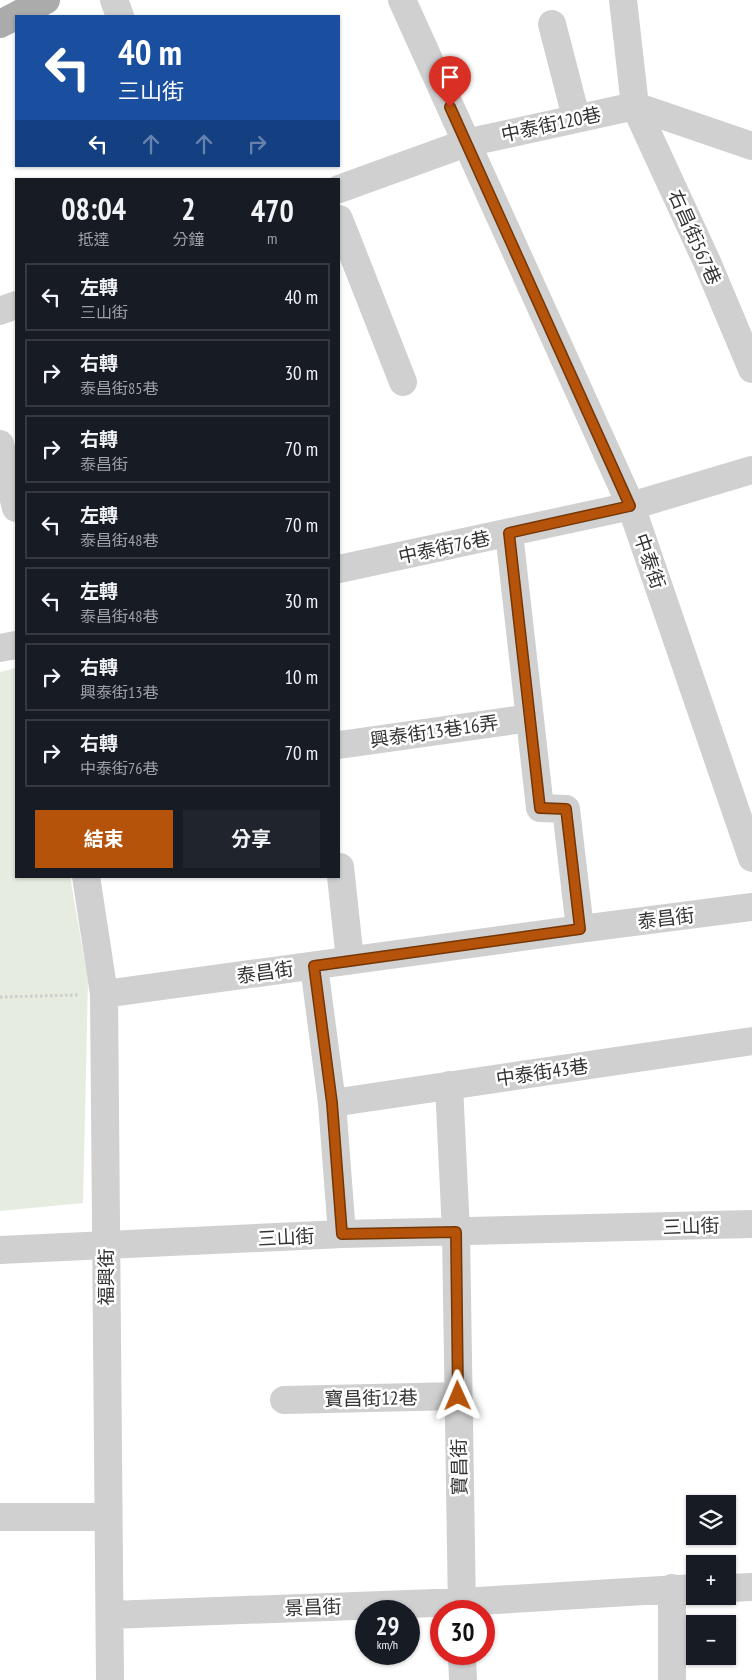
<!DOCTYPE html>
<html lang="zh-TW">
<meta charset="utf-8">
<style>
:root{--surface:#171b24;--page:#20242c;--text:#f1f3f6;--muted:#9ea1a6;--line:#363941;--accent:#b45309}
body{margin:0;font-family:"PT Sans Narrow","Noto Sans TC",sans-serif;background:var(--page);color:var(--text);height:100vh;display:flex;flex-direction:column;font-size:19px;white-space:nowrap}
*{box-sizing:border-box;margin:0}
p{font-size:16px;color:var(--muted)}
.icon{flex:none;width:28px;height:28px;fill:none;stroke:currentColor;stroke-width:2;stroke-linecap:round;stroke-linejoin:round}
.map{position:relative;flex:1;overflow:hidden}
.panel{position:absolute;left:15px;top:178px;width:325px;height:700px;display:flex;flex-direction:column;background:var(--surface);border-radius:0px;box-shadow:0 1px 4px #0004}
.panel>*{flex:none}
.guide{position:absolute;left:15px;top:15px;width:325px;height:152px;border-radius:0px;box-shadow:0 1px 4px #0004;background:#1a4fa0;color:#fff;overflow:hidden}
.tools{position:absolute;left:686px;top:1495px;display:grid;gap:10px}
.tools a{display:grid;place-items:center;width:50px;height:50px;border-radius:0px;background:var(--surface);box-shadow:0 1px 4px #0004;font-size:25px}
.speed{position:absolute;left:355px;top:1600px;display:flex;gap:10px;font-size:25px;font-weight:700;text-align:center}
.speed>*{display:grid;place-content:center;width:65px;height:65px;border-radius:50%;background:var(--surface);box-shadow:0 1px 4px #0004;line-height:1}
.speed small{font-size:12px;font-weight:400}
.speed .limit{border:8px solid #d22;background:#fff;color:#111}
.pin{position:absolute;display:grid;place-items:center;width:42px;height:42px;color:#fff;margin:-51px -21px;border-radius:50% 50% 50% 0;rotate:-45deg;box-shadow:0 0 5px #0007}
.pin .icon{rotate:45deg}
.me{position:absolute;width:55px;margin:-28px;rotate:359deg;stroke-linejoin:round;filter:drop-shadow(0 0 4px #0008)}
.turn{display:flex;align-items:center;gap:18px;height:105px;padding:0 20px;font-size:22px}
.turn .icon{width:65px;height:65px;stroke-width:2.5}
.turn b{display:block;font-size:35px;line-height:42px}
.lanes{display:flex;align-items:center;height:48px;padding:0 20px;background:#0003;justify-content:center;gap:25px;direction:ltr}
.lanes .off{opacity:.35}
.eta{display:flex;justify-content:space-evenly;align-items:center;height:85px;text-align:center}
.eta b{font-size:30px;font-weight:700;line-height:35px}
.cta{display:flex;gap:10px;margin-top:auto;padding:10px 20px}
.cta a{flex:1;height:58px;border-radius:0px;background:var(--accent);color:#fff;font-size:20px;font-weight:700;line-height:58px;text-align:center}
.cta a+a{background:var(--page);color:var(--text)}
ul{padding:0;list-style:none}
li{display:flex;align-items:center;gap:15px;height:68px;margin:0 10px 8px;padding:0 10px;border:2px solid var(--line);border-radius:0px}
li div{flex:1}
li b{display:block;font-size:19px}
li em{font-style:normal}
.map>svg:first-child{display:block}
.green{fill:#e6ecdf}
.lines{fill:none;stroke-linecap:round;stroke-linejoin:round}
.path{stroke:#cdcdcd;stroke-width:3;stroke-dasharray:2.5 2.5;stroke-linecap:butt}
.minor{stroke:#d0d0d0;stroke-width:28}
.major{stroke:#ababab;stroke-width:28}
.route-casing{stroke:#753606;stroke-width:12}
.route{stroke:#b45309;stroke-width:9}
.labels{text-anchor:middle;stroke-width:5;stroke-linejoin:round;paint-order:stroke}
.street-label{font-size:19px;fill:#333;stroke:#fff}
</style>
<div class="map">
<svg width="752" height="1680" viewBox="0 0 752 1680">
<rect width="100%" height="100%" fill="#fff"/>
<path class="green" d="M16,668v208h54l18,105 -5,222 -83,8v-539z"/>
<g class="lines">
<path class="path" d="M0,997l79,-2"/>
<path class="minor" d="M114,0l6,16
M402,0l229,506 121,352
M623,0l12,106 72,156 45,107
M552,24l24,93
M635,106l117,40
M339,189l127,-46 169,-37
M339,219l64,163
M0,311l16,-6
M0,444l16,64
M509,533l31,275 26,1 14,120
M339,569l292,-63 121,-36
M0,648l16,-3
M339,745l191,-27
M340,867l10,93
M86,876l18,118 6,686
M314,966l18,137 10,131
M104,994l476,-65 172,-22
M449,1085l7,147 6,379
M332,1103l420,-62
M0,1250l342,-16 410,-10
M284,1400l174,-4
M0,1517h108
M728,1588l24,-1
M110,1615l352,-13 233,-14
M462,1654l1,26
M672,1680v-92"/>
<path class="major" d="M0,24l46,-24"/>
</g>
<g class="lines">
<g class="route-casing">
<path id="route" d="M450,107l180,399 -121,27 31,275 26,1 14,120 -266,37 18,137 10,131 114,-2 2,164"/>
</g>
<use href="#route" class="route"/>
</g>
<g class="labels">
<g class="street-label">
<text transform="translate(551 124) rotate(-12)" y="7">中泰街120巷</text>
<text transform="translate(695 237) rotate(66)" y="7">右昌街567巷</text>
<text transform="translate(444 547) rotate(-12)" y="7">中泰街76巷</text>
<text transform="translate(650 561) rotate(71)" y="7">中泰街</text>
<text transform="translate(434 731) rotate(-8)" y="7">興泰街13巷16弄</text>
<text transform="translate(666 918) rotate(-7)" y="7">泰昌街</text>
<text transform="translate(265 972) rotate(-8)" y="7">泰昌街</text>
<text transform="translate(542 1072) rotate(-8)" y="7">中泰街43巷</text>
<text transform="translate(691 1226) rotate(-2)" y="7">三山街</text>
<text transform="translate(286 1237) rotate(-3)" y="7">三山街</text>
<text transform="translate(106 1277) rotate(-90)" y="7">福興街</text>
<text transform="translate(371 1398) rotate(-1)" y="7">寶昌街12巷</text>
<text transform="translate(459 1467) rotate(-91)" y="7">寶昌街</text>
<text transform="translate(313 1607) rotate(-2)" y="7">景昌街</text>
</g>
</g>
</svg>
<div class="tools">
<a><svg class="icon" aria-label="layers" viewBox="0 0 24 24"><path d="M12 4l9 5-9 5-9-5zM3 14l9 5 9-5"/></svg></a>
<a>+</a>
<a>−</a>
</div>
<div class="speed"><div>29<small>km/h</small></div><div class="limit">30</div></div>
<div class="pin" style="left:450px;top:107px;background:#d93025"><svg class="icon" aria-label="arrive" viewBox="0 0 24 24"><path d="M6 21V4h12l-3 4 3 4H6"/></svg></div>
<svg class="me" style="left:458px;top:1396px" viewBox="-20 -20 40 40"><path d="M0-17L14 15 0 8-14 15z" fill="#b45309" stroke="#fff" stroke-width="4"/></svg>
<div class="guide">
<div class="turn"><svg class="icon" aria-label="left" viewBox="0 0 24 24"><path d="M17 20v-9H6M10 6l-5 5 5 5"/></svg><div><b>40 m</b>三山街</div></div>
<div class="lanes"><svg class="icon" aria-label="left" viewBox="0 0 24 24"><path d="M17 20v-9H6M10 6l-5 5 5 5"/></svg><svg class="icon off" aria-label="ahead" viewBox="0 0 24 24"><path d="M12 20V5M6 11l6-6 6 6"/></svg><svg class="icon off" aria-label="ahead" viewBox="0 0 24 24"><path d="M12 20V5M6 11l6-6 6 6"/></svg><svg class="icon off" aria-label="right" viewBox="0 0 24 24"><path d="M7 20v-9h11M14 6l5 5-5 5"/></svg></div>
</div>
<section class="panel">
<div class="eta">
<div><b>08:04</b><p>抵達</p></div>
<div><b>2</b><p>分鐘</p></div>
<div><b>470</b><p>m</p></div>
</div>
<ul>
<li><svg class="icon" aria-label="left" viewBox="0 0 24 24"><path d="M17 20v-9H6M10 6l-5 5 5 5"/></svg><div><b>左轉</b><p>三山街</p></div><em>40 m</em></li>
<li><svg class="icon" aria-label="right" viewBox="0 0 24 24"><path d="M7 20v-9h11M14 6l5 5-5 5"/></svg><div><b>右轉</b><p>泰昌街85巷</p></div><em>30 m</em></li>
<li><svg class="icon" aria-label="right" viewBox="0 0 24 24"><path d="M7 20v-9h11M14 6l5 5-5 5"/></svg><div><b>右轉</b><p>泰昌街</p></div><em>70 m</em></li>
<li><svg class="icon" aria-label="left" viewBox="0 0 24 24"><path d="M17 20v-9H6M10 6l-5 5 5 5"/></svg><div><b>左轉</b><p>泰昌街48巷</p></div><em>70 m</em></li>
<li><svg class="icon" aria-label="left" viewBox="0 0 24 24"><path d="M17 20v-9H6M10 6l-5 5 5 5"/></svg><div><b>左轉</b><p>泰昌街48巷</p></div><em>30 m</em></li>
<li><svg class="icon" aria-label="right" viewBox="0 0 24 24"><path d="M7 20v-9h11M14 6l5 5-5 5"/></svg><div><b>右轉</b><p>興泰街13巷</p></div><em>10 m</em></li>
<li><svg class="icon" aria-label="right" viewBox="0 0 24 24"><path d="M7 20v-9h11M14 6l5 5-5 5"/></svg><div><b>右轉</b><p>中泰街76巷</p></div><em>70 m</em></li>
</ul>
<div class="cta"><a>結束</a><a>分享</a></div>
</section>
</div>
